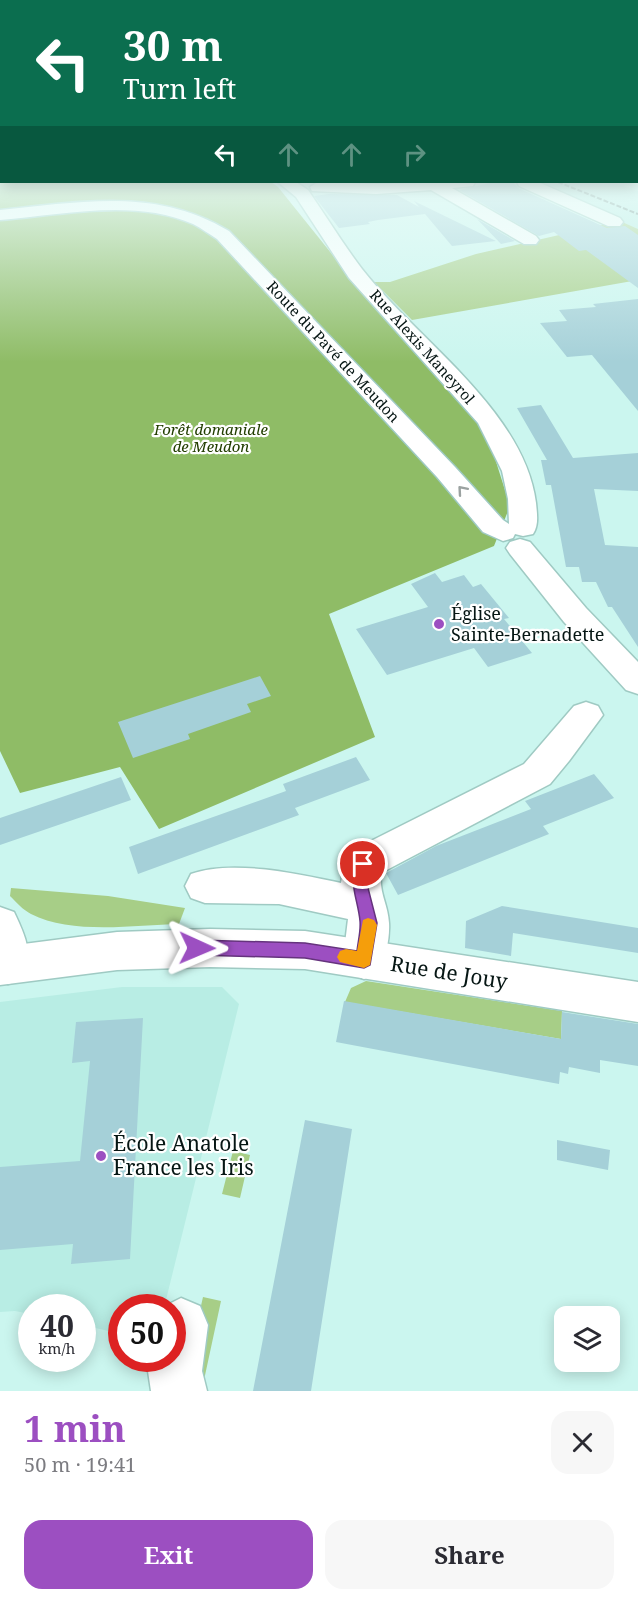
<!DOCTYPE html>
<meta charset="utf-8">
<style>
:root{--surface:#fff;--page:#f7f7f7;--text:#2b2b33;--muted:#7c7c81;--accent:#9c4fc1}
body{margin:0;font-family:"Noto Serif",serif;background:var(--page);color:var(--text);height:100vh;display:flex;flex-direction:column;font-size:22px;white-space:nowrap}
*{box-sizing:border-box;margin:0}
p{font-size:20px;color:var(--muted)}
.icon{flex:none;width:33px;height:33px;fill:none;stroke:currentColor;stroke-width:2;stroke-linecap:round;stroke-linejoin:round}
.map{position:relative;height:1391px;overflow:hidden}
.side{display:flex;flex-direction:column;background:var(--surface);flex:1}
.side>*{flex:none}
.guide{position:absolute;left:0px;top:0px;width:639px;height:183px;box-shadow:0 3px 15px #0003;background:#0b6e4f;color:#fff;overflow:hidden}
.fabs{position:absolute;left:554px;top:1306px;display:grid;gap:12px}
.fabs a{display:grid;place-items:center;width:66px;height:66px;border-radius:12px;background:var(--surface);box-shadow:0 3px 15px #0003;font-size:30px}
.speed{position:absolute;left:18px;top:1294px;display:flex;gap:12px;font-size:30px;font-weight:700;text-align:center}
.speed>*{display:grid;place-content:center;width:78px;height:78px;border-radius:50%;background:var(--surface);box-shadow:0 3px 15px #0003;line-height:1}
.speed small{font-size:15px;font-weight:400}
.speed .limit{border:9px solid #d22;background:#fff;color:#111}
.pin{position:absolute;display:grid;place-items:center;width:51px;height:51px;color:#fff;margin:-26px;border:3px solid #fff;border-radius:50%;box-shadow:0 2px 6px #0007}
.me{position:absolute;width:66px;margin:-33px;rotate:91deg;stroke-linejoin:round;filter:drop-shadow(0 0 4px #0008)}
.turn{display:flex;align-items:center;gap:21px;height:126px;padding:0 24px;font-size:27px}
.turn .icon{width:78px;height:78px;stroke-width:2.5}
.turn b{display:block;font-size:42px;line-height:51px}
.lanes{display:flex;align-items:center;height:57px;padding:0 24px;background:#0003;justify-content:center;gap:30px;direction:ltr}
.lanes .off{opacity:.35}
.round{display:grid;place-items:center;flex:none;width:63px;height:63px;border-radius:18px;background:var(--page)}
.headline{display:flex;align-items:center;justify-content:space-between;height:102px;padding:0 24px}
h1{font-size:36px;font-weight:700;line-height:45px;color:var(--accent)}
.primary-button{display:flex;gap:12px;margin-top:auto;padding:12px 24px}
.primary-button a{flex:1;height:69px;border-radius:18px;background:var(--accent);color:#fff;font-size:24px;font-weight:700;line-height:69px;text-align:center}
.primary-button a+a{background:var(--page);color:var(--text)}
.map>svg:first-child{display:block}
.built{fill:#b8ede4}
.green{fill:#a7ce87}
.forest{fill:#8fbc66}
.building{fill:#a5d0d8}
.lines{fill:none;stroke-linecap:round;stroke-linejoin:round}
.minor-casing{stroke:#9fcac3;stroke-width:3}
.major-casing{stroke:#9fcac3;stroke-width:3}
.minor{fill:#fff;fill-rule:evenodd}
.major{fill:#fff;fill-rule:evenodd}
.rail{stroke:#627f7a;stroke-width:2;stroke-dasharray:5 2;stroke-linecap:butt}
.oneway{stroke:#9ba2a1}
.route{fill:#9c4fc1;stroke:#65337d;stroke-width:1.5}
.slow{fill:#f59e0b}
.poi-dot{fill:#9c4fc1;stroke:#fff;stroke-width:2}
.labels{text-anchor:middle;stroke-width:4.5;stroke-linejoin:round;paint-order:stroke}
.far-street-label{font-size:15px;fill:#061614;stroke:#fff}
.far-park-label{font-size:15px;font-style:italic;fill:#223e00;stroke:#fff}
.poi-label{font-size:18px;fill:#061614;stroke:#fff;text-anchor:start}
.near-street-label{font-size:21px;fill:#061614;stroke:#fff}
.near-poi-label{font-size:21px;fill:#061614;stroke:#fff;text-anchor:start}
</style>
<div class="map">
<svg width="638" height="1391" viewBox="0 0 638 1391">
<rect width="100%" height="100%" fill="#cbf6ef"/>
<path class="built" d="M532,182h80l26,9v38z
M122,987h100l17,17 -75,304h-42l-1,26 -38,-9 -1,-17h-50l-1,6 -16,-3 -15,1v-310z"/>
<path class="green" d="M620,221l18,8v51l-226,40 -38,-38h16l86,-28z
M11,888l97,8 77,12 -6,16c-44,1 -108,11 -148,-10 -8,-4 -15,-12 -21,-18z
M366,981l196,30 -1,28 -216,-37 6,-14z
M233,1151l17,4 -10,43 -18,-4z
M203,1297l18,4 -17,79 -19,-4z"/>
<path class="forest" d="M0,167l2,15h269l7,5 86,107 122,136 24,76 -16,40 -165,68 46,123 -216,92 -39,-62 -100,26 -20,-42z"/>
<path class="building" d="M495,182l19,1 4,5 89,40 18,-2 13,9v53l-52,-38 -7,1 -25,-19 -15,4 -80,-46z
M329,194l68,1 22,12 -5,-6 82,40 -44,5 -27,-32 -47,6 -10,2 2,2 -31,4 -25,-32z
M477,219l38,22 -14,3z
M638,299v112l-46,-56 -25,2 -27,-34 27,-2 -8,-11 37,-3 -3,-3z
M541,405l32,53 65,-5v38l-44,-2 11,56 33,2v100l-26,-40h-4l-12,-25h-14l-3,-15h-13l-15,-82h-5l-5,-25h6l-30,-52z
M435,573l7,9 22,-7 9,12 8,-3 28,34 -5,1 28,34 -44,14 -14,-19 -87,27 -31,-46 72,-22 -17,-23z
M260,676l11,20 -24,8 4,8 -63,22 2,5 -57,19 -15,-36z
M356,757l14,23 -75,28 4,7 -161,59 -9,-27 157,-56 -3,-7z
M594,774l20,24 -71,28 6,8 -151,61 -12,-22 50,-27 95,-37 -6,-8z
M121,777l10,23 -131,45v-27z
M502,906l136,22v25l-125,-20 -2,23 -46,-8 1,-27z
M344,1001l217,38 1,-27 76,12v42l-38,-6v13l-31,-6 -1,7 -8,-2 -1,12 -223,-42z
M143,1018l-13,241 -59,5 2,-20 -73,6v-83l80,-6 10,-100 -18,2 4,-41z
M305,1120l47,9 -41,262h-58z
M557,1140l53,10 -2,20 -51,-10z"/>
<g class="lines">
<g class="minor-casing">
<path id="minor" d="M278,182h18l12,8c18,26 35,54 54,79 55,71 162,141 174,234 1,11 3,22 -3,31l-10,2 -8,-2 -2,4 -10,3 -20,-9 -46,-55 -220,-238c-8,-5 -16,-11 -24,-15 -58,-26 -132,-9 -193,-4v-10c81,-8 156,-23 229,21l226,236 48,53 6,4 -1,-25 -6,-28 -24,-48 -129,-145 -53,-81z
M318,182l58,2 99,-2 -2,4 -21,2 84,48 3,4 -3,4h-12l-93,-54 -55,4 -64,-3 -2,-4z
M517,182h21l82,36 3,4 -3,4h-12l-89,-40z
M520,539l10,3 56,66 52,54v32l-12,-4 -62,-68 -54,-68 -4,-6 4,-6z
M586,702l12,4 5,9 -34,46 -19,23 -169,89c-2,21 7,31 8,50 1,16 -4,36 -10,50l-15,6 -15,-6 -6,-13 5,-41 -69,-15 -74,-1 -14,-5 -6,-12 6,-12c41,-15 108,0 150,9l3,-19 5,-12 175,-88 50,-58z
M0,907l14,5c11,23 20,42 9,67l-15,5 -8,-3z
M181,1298l19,8 8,19 -6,46 5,20h-56l-3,-20 1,-12h23v-51h-11z"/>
</g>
<g class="major-casing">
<path id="major" d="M210,929l95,2 333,51v40l-333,-53 -95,-2 -93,3 -117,15v-38l117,-15z"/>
</g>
<use href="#minor" class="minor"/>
<use href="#major" class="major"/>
<path class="rail" d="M558,182l80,32"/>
</g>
<defs><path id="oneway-chevron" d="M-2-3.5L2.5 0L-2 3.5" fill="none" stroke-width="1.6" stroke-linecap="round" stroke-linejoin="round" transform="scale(1.5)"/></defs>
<use class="oneway" href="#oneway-chevron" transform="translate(462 490) rotate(-131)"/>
<linearGradient id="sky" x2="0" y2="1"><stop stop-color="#6eb8ee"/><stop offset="0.46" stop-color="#e8fbf8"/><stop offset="1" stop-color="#e8fbf8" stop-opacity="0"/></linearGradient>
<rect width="638" height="362" fill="url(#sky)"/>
<path class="route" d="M363,857l6,2 2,5 -3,24 9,35 -7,42 -6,3 -59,-10 -108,-3 -6,-2 -3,-5 3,-6 6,-2 108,3 52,8c1,-10 4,-20 3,-30 -2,-22 -13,-40 -2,-62z"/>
<path class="slow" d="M368,918l6,2 3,5 -7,40 -6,3 -24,-6 -3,-5 3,-6 6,-2 11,2 6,-31z"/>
<g class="poi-dot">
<circle cx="439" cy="624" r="6"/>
<circle cx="101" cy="1156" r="6"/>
</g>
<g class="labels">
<g class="far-street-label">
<text transform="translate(422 347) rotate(48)" y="5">Rue Alexis Maneyrol</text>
<text transform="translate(333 352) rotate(47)" y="5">Route du Pavé de Meudon</text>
</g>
<g class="far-park-label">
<text x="211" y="435">Forêt domaniale<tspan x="211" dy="17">de Meudon</tspan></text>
</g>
<g class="poi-label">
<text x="451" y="620">Église<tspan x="451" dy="21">Sainte-Bernadette</tspan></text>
</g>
<g class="near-street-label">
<text transform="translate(449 973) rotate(9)" y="7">Rue de Jouy</text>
</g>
<g class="near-poi-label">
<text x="113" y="1151">École Anatole<tspan x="113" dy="24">France les Iris</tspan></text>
</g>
</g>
</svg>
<div class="fabs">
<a><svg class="icon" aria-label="layers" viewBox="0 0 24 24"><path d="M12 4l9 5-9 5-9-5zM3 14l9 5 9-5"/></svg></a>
</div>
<div class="speed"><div>40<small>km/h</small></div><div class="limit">50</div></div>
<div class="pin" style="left:363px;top:864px;background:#d93025"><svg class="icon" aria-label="arrive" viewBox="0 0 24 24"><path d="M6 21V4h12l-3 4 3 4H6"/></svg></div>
<svg class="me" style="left:197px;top:948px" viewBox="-20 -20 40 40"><path d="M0-17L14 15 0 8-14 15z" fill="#9c4fc1" stroke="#fff" stroke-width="4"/></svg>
<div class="guide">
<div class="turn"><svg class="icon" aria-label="left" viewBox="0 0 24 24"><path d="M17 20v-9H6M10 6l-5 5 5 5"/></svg><div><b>30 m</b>Turn left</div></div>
<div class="lanes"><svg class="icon" aria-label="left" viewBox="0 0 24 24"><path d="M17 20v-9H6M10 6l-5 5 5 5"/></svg><svg class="icon off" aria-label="ahead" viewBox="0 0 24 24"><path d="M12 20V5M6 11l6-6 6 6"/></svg><svg class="icon off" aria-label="ahead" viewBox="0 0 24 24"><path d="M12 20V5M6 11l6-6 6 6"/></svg><svg class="icon off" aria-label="right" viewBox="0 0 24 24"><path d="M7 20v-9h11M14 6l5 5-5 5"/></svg></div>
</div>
</div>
<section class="side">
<div class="headline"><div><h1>1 min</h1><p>50 m · 19:41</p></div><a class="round"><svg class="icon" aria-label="close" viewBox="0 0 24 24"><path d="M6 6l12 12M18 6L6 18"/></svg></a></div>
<div class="primary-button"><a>Exit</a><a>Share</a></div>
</section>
